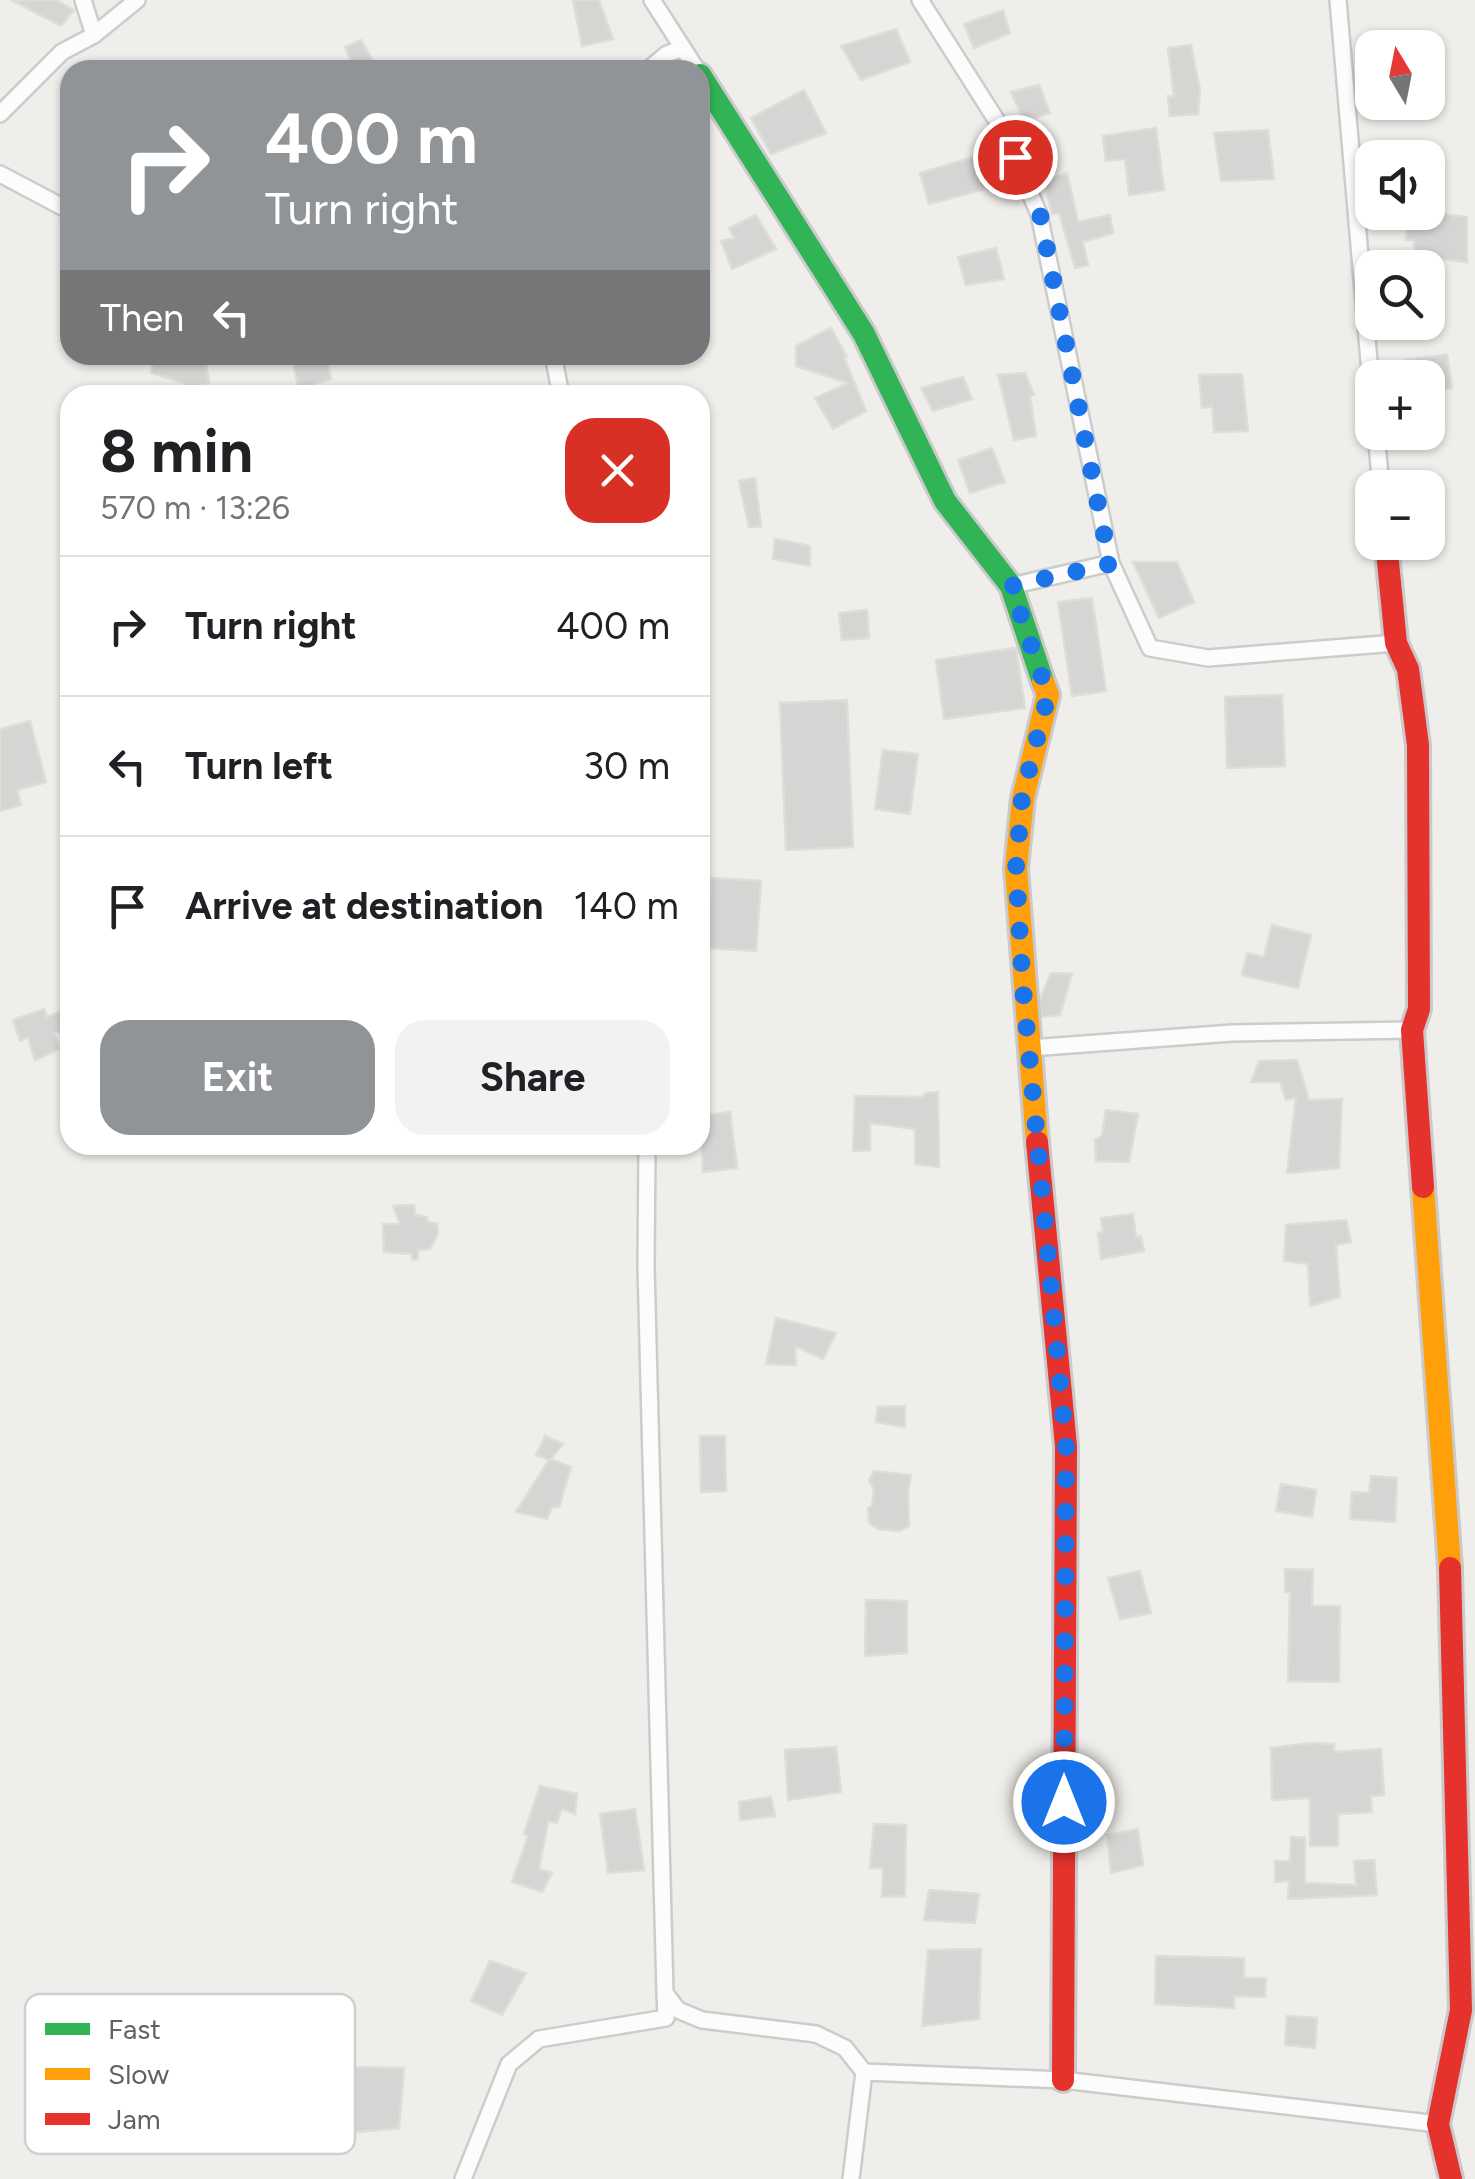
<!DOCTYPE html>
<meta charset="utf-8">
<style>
:root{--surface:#fff;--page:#f2f2f2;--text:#202124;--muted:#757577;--line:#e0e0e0;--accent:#919496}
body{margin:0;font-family:Figtree,sans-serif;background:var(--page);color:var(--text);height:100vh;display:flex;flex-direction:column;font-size:38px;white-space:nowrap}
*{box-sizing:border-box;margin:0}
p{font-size:32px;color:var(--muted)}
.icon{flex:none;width:55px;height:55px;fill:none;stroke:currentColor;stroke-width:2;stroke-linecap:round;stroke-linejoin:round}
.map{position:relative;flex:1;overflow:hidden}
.panel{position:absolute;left:60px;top:385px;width:650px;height:770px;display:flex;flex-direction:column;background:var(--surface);border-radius:30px;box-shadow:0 2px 8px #0004}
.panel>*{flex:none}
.banner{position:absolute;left:60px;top:60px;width:650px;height:305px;border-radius:30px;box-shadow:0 2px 8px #0004;background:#919496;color:#fff;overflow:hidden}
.needle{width:65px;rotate:350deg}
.controls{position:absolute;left:1355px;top:30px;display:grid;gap:20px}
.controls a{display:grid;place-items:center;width:90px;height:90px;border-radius:20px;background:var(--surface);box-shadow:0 2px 8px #0004;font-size:50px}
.pin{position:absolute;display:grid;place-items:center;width:85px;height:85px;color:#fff;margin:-42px;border:5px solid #fff;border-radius:50%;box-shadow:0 2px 10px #0007}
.me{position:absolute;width:110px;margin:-55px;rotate:0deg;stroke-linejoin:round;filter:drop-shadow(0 0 8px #0008)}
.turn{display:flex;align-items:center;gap:35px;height:210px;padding:0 40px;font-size:45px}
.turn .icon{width:130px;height:130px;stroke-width:2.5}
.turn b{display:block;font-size:70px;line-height:85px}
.then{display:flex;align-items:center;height:95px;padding:0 40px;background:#0003;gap:20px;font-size:38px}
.round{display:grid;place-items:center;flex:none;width:105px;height:105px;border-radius:30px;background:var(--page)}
.head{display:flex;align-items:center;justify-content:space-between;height:170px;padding:0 40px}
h1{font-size:60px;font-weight:700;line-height:75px}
.cta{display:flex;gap:20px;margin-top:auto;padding:20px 40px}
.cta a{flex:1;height:115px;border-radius:30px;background:var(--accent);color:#fff;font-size:40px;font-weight:700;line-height:115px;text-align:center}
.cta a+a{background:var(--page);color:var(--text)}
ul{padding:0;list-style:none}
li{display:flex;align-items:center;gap:30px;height:140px;padding:0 40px;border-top:2px solid var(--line)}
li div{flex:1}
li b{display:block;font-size:38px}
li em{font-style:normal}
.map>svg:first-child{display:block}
.building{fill:#d6d5d3;stroke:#deddd9;stroke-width:2.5}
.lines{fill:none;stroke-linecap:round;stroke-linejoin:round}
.street-casing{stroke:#cbcccc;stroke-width:20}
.fast-casing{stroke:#cacacb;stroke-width:28}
.slow-casing{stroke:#cacacb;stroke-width:28}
.jam-casing{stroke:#cacacb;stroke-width:28}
.street{stroke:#fdfcfc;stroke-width:15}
.fast{stroke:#30b455;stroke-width:22}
.slow{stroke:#ff9f0a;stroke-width:22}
.jam{stroke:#e5322d;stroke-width:22}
.route{stroke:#1a73e8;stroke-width:18;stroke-dasharray:0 32.4}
.key{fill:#fff;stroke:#cfd0d2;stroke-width:2.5}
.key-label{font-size:28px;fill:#5f6368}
</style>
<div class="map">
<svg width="1475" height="2179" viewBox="0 0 1475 2179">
<rect width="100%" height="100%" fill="#efeeea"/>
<path class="building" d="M11,0h45l18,10 -13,16z
M573,0h26l14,39 -31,7z
M1003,10l7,23 -36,15 -10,-24z
M896,29l14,33 -49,18 -20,-34z
M361,40l17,30h-23l-10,-23z
M1191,45l9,45 -2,24 -28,2 -2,-20 6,1 -6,-49z
M1039,85l11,28 -26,8 -13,-29z
M804,90l22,43 -55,21 -20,-36z
M1156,128l8,62 -35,5 -4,-36 -19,2 -3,-25z
M1268,130l6,49 -53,2 -7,-48z
M980,155l9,33 -60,16 -9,-31z
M1067,173l11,49 32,-7 3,18 -30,9 5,23 -13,3 -16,-55 -7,1 -8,-34z
M1442,214l25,3v45l-52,-6 -1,-16h-8l2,-21 34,5z
M756,215l20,34 -44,20 -11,-28 13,-3 -5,-10z
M996,248l8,31 -38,6 -8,-28z
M831,328l16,29 -3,1 22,53 -33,18 -18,-31 33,-15 -52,-17v-20z
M155,355h50l4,28 -22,1 -36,-11z
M291,355h35l5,24 -32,10z
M1447,355l5,33 -24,3v-13h-19l-4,-18z
M1025,373l9,22 -4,1 6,40 -22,4 -16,-65z
M1242,374l6,57 -34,1 -2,-26 -10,2 -3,-33z
M963,377l9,22 -39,12 -12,-23z
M992,448l13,34 -35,11 -12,-33z
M755,478l6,48 -12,1 -10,-46z
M775,539l35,7v20l-37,-7z
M1133,562h44l17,40 -35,16z
M1092,598l14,93 -34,5 -14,-94z
M867,610l2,28 -27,2 -3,-27z
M1016,648l9,60 -81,11 -8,-59z
M1282,695l3,71 -58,2 -2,-71z
M847,700l6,147 -67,3 -6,-147z
M30,721l16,61 -29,8 4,15 -21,6v-82z
M883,750l35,4 -8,60 -35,-5z
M711,878l50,3 -5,70 -50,-3z
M1272,925l39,10 -13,53 -56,-13 5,-22 17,4z
M1051,973l21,1 -12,41 -19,2 -2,-15z
M67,1008l3,22 -16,3 6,16 -25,11 -7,-23 -8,4 -7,-21 31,-11 3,8z
M1297,1060l12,40 33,-1 -3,69 -52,5 9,-76 -10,3 -6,-18h-29l8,-21z
M938,1092l1,75 -24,-3v-35l-45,-6v27l-17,1 2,-55 68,1 2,-4z
M1106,1110l32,4 -9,48 -33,-1 -1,-21 7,-4z
M730,1112l7,56 -34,4 -3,-56z
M414,1205l1,10 12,2v4l10,3 1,10 -8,15 -12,1v9l-5,1 -2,-6 -27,-2 -1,-28h17l-7,-18z
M1133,1214l3,23 5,-1 3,15 -43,8 -3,-26 5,-1 -2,-14z
M1346,1220l5,22 -15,3 4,52 -30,9 -2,-42 -24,-3 2,-36z
M776,1318l60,15 -13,26 -28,-13 1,19 -30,-1z
M905,1406v21l-29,-5 2,-15z
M545,1436l18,8 -12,15 20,8 -12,40h-7l-5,12 -31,-7 33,-52 -13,-5z
M700,1436h25l1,55 -25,1z
M874,1471l37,4 -3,18 1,33 -10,5 -21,-2 -9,-6 -1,-15 4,-2 2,-16 -5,-10z
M1371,1476l26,2 -2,44 -45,-3 2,-27 17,1z
M1281,1484l35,6 -4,27 -36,-6z
M1285,1569l28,1 -1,36h28l-1,76 -51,-1 2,-89h-5z
M1140,1571l11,42 -31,6 -12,-41z
M866,1600l41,1v52l-42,3z
M1312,1743l22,1v8l47,-3 3,46 -13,1 1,16 -34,2v32h-28v-48l-38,2 -1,-52z
M836,1747l5,45 -53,8 -3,-50z
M540,1786l37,8 -2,20 -13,-5 -5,14 -9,-2 -9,48 13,4 -10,19 -30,-10 16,-46 -4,-2z
M771,1797l4,19 -35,4 -1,-18z
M635,1809l9,61 -36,3 -8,-59z
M874,1824l32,1 -1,71 -23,1 1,-29h-13z
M1138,1829l5,36 -32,8 -4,-38z
M1291,1837l14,1v45l51,2 -2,-24 20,-1 3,35 -89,4 1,-18 -14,1v-21h15z
M929,1890l50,4 -4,29 -51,-3z
M981,1949l-2,70 -57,7 6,-76z
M1156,1956l88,2v20h22l-1,19 -31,-1v12l-79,-4z
M490,1961l36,12 -24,42 -31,-14z
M1287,2016l30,2 -2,30 -30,-3z
M342,2067l62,1 -5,60 -61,6z"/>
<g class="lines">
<g class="street-casing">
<path id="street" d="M83,0l11,35 43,-35
M652,0l45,70
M920,0l82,129 37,85 72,349 39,85 58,10 188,-15
M1338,0l34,396
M648,70l19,-16 16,-6
M0,114l62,-62 32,-17
M0,174l70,37
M553,355l8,40
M1376,432l5,56
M1011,586l100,-23
M1030,1048l202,-15 180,-3
M647,1145l-1,122 19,726 13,17 24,10 114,14 29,14 19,24 -13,107
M864,2072l199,8 375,44
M463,2179l46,-115 30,-25 127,-21 -1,-25"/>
</g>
<g class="fast-casing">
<path id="fast" d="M700,75l164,259 81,167 66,85 32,96"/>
</g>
<g class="slow-casing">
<path id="slow" d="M1037,1142l-21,-274 7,-70 25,-103 -5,-13
M1423,1187l27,381"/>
</g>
<g class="jam-casing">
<path id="jam" d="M1386,542l10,101 12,26 10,76 1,264 -7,21 11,157
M1037,1142l29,304 -3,634
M1450,1568l11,442 -23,114 13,55"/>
</g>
<use href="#street" class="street"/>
<use href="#fast" class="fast"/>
<use href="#slow" class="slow"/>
<use href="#jam" class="jam"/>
</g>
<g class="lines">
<path class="route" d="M1015,157l25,57 70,350 -99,22 37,109 -26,103 -6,70 7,121 43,457 -2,356"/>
</g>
<rect x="25" y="1994" width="330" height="160" rx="15" class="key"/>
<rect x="45" y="2023" width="45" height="12" fill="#30b455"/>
<rect x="45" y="2068" width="45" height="12" fill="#ff9f0a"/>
<rect x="45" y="2113" width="45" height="12" fill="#e5322d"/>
<g class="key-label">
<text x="108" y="2039">Fast</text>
<text x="108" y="2084">Slow</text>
<text x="108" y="2129">Jam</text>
</g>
</svg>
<div class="controls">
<a><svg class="needle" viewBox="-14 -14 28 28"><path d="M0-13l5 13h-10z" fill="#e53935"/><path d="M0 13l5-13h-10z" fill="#757577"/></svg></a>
<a><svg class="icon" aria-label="sound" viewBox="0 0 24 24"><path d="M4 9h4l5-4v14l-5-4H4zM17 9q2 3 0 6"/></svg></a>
<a><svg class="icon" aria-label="search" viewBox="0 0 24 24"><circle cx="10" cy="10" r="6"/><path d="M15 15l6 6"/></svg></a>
<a>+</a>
<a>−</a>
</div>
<div class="pin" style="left:1015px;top:157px;background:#d93025"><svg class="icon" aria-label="arrive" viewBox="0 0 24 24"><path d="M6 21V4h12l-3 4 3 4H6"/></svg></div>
<svg class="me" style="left:1064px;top:1802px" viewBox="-20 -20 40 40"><circle r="17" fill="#1a73e8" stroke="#fff" stroke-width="3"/><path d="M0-11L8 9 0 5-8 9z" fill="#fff"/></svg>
<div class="banner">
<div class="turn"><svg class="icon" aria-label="right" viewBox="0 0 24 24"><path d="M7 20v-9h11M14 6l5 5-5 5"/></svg><div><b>400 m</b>Turn right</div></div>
<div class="then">Then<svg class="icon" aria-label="left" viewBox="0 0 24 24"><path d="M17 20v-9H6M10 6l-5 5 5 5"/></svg></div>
</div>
<section class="panel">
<div class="head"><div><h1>8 min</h1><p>570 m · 13:26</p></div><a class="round" style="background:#d93025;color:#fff"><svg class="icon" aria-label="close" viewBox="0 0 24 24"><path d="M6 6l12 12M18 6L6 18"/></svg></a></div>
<ul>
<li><svg class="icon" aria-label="right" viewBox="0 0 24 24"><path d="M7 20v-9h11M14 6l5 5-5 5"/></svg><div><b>Turn right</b></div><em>400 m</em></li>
<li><svg class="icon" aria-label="left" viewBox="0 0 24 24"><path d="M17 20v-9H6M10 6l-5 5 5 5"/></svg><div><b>Turn left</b></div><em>30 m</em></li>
<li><svg class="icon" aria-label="arrive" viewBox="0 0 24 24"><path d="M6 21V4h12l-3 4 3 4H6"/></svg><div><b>Arrive at destination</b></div><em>140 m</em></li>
</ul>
<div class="cta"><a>Exit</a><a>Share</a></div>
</section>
</div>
